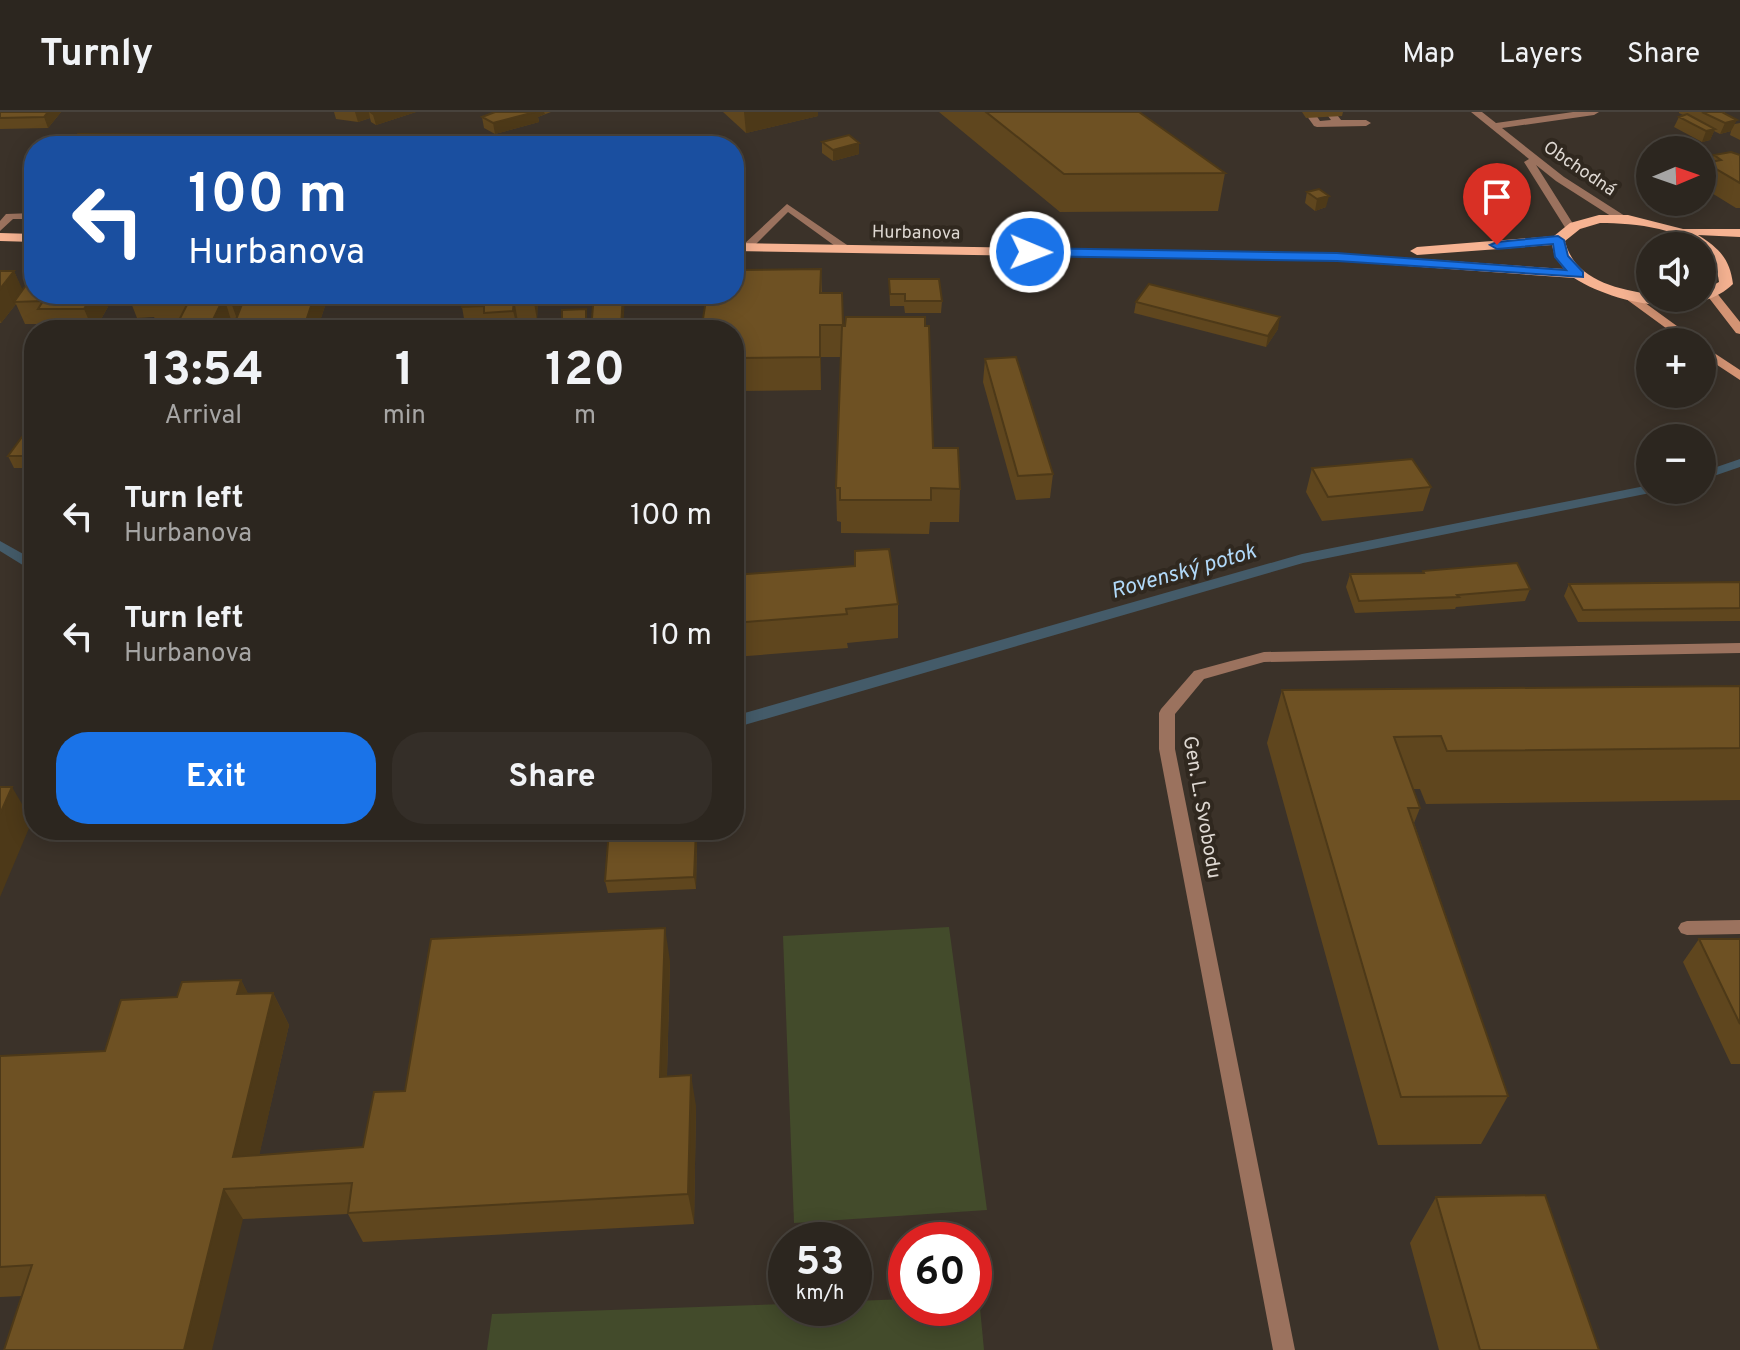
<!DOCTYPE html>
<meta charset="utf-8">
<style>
:root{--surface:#2c261f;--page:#342e28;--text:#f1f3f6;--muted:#a6a5a4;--line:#48433d;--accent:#1a73e8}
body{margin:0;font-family:Overpass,sans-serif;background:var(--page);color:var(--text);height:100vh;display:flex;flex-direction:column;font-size:30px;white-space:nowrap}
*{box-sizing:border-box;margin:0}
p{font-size:26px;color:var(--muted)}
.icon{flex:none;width:44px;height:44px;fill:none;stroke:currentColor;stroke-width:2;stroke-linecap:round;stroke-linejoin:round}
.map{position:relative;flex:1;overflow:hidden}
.details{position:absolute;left:24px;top:208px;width:720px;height:520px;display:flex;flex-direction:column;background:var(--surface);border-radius:32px;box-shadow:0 4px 20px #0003,0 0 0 2px var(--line)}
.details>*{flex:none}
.hud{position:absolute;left:24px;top:24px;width:720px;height:168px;border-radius:32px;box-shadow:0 4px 20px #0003,0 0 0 2px var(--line);background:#1a4fa0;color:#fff;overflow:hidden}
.needle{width:52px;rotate:88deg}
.controls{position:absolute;left:1636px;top:24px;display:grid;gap:16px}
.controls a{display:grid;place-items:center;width:80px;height:80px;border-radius:50%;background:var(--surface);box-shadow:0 4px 20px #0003,0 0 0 2px var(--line);font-size:40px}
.speed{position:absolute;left:768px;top:1110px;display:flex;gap:16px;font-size:40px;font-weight:700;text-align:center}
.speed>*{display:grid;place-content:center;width:104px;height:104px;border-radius:50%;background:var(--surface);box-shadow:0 4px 20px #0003,0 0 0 2px var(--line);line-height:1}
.speed small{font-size:20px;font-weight:400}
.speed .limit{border:12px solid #d22;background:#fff;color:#111}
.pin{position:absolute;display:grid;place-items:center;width:68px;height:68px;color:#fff;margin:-82px -34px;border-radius:50% 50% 50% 0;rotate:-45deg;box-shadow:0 0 8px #0007}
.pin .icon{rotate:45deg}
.me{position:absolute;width:88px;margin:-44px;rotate:91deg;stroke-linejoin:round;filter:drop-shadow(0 0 6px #0008)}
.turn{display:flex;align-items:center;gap:28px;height:168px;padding:0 32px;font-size:36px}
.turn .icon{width:104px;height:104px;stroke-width:2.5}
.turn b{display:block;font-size:56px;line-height:68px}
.eta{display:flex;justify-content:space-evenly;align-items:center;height:136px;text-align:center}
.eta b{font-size:48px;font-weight:700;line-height:56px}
.cta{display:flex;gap:16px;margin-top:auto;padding:16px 32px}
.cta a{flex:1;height:92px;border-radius:32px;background:var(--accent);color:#fff;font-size:32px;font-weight:700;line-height:92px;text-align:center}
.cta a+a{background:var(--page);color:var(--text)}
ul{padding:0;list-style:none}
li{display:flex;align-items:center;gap:24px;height:120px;padding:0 32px}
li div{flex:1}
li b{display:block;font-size:30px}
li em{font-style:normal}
header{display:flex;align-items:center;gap:48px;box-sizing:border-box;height:112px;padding:0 40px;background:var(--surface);border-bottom:2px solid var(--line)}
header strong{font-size:38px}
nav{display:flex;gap:44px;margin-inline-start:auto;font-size:28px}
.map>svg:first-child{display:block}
.green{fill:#434b2b}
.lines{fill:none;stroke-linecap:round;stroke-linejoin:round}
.stream{fill:#445b69;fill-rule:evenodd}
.service{fill:#9b725e;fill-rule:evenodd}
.minor{fill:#9b725e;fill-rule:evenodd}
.secondary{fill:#d49474;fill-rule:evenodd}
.primary{fill:#f6b392;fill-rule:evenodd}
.wall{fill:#5f461e}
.shaded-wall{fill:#4d3918}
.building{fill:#6e5123;stroke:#4d3918;stroke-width:2}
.route{fill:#1a73e8;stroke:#114b97;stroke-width:2}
.labels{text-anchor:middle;stroke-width:8;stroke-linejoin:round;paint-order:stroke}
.far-street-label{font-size:18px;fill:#ded8d2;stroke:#30281f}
.street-label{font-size:20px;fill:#ded8d2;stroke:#30281f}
.water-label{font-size:22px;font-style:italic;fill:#b1d9f9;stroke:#30281f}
</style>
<header>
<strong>Turnly</strong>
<nav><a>Map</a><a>Layers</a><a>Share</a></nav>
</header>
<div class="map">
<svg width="1740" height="1238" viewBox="0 0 1740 1238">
<rect width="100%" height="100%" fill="#3b3229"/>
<path class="green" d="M949,815l38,283 -193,13 -11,-287z
M974,1185h5l5,53h-497l5,-36 294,-10v4h68v-7l52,-2v9h68z"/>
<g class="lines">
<path class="stream" d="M1740,347v8l-38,13v-8z
M1650,373v5h6l-1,2 -352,71 -569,165v-12l568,-162z
M0,429l34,19v12l-34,-21z"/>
<path class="service" d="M1304,0h10l6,9 11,-1 -6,-8h10l6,8h25l5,3 -5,3 -49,1 -3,-1z
M1471,0h11l14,11 77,-11h26l-5,3 -92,13 62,49 61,39v4h-8l-61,-39 -20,-16 39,62 -9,2 -42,-67 5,-3z
M787,92l63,43v4h-8l-54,-39 -37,37h-8v-4z
M34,101v6h-21l-13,12v-10l6,-7z"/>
<path class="minor" d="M1740,531v10l-476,9 -60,17 -29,35v35l120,601h-22l-114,-601v-36l2,-4 33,-38 70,-19z
M1740,808v14l-53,1 -6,-2 -3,-5 3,-5 6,-2z"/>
<path class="secondary" d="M1626,179l4,1 69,50h-14l-63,-46 -2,-2z
M1712,179l4,1 24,30v12l-4,-1 -30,-39z
M1702,233l38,25v10l-38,-25z"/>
<path class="primary" d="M1599,103h29l55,14h57v8l-42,-2c21,13 32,24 35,49 -38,37 -118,20 -159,-6l-237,-17 -603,-10v-8l603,10 227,16 -9,-12 -3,-12 -135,10 -7,-4 7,-4 137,-11 16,-13zM1600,111c44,0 114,8 119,59l-17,9v7h-52v-4c-35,-5 -76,-15 -85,-53l15,-12z
M0,121l34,1v8l-34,-1z"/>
</g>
<path class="wall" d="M0,0h61l-13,16 -48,1z
M334,0h82l-40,13 -5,-3 -1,-4 -12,4 -22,-3z
M495,0h56l-13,5 1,5 -44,12 -11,-6 -2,-11z
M723,0h95v4l-72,17z
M939,0h200l86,61 -7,38 -158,1z
M1302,0h41l-1,4 -36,2z
M1679,0h46v2l10,10 5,-1v17l-10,-5 1,-4 -11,3 -6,-3 -4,9 -8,2 -28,-15 5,-10 4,-2 -4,-2z
M822,30l37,1v11l-26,7 -11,-8z
M1714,43h26v53h-4l-34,-21v-16l4,-8 5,-1z
M1319,77l7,18 -11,4 -10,-8 2,-11z
M821,157l1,24 21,33 90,122 27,41 -1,33h-29l-1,12 -88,-1v-11l-4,-1 -1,-33 5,-131h-20v33l-87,1v-61l-32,-5z
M0,159h14l8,19 12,4h81l-20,36h-47l-3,-6h-20l-9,-20 -15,19h-1z
M889,167l53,22 -1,12h-36l-1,-7h-14z
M329,182l-12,36h-85l4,-11 -80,2 -2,-4 -17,1 -9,-23z
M538,182l-1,26 -19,2v8h-30v-1l-22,1 -4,-23z
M1136,190l142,27 -12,18 -132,-34z
M985,247l68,115 -3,24 -34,2 -33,-118z
M34,325v31h-20l-6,-12z
M1312,356l119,19 -8,24 -101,10 -16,-29z
M1423,459l107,18 -5,12 -69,6 -1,2 -100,4 -9,-26 4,-13 72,-1z
M734,463l164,29v34l-51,5 1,5 -114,9z
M1740,470v39l-162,1 -14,-26 5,-12z
M1740,574v114l-314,4 -6,-15h-7l7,19 -6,15 94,273 -27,48 -103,1 -111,-402 15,-53z
M609,718h88l-1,59 -88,4 -3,-12z
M1699,827h41v125h-9l-48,-102z
M670,849l-3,115 29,30 -2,118 -331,18 -15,-28 -105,5 -221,77 -22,1v-241l105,-5 72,-54 64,-17 7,14 25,-1 16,32 -30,130 104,-8 42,-56z
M1436,1085l163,153h-160l-29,-107z"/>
<path class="shaded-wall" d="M48,0h13l-13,16 -4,-11z
M355,0h14l1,6 -12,4z
M369,0h47l-40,13 -3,-10z
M533,0h11l1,2 -7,3 1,5 -44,12 -2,-11z
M744,0h74v4l-72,17z
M1737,8l-6,11 -11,3 5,-11z
M1715,17l-5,11 -8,2 4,-11z
M859,31v11l-26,7v-11z
M1329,84l-3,11 -11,4 2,-12z
M14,159l10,22 -10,9 2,2 -15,19 -1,-3v-31z
M93,182h22l-20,36h-2l-9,-21z
M230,182h19l-12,25 -8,-22z
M315,182h14l-12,36h-14z
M533,182h5l-1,26 -4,-23z
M623,182h1l1,3 -2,33h-2z
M224,185l7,23 -5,10h-18z
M514,187l4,23v8l-5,-19z
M1280,205l-2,12 -12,18 2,-11z
M820,213l1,32v33l-1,-33z
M12,675l20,34 -32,76v-83z
M696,718h1l-1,59 -2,-12z
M665,816l5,33 -4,147 -6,-31z
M241,868l17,33 -21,-19z
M273,881l16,32 -37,162 -19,-30z
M691,963l5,31 -2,118 -6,-30z
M224,1077l19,30 -31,131h-28z"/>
<path class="building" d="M0,0h48l-4,5 -44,1z
M495,0h40l-42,11 -11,-6z
M986,0h153l86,61 -161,1z
M1702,0h20l15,8 -12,3z
M1687,2l28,15 -9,2 -27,-14z
M78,22l251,2 -4,7 257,3h-515z
M849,23l10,8 -26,7 -11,-8z
M598,24l66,1 -3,9h-66z
M1731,40l9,3v28l-34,-20 15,-3 -7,-5z
M1319,77l10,7 -12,3 -10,-7z
M821,157l-1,24h22l1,32h-23v32l-86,1v-28h-69l1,-5h36l5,-31h27v-24z
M0,159h14l-14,18z
M34,162v20h59l-9,15h-46l5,-8 -29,1z
M889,167h50l3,22h-37v-7h-15z
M1149,172l131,33 -12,19 -132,-34z
M129,182h101l-1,3h-5l-16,33h-34l17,-33 -44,1 3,-3h-22z
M246,182h69l-12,36h-71z
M463,182h70v3l-19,2 -1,12 -29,2v-7l-22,1z
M594,182h29l-2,34 -30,2z
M586,197v21h-24v-20z
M846,205h79v9h4l4,122h25l2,41 -29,-1v12h-91v-12h-4l6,-162h3z
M1016,245l37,117 -35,2 -33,-117z
M22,325h12v19h-26z
M1412,347l19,28 -103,10 -16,-29z
M889,437l9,55 -52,5 1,5 -113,9v-48l121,-9v-15z
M1517,451l13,26 -73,6 2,2 -100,4 -9,-27 74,-1 -1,-2z
M1740,470v26l-157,2 -14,-26z
M1740,574v62l-293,3 -6,-15 -47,1 26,71h-12l100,288 -107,1 -119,-407z
M0,675h12l-12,27z
M609,718h87l-2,47 -89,4z
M665,816l-5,149 31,-2 -3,119 -340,19 4,-30 -128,6 -40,161h-180l28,-85 -32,2v-211l105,-5 16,-51 56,-3 5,-15 59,-2 -4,14 36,-1 -40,164 130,-10 11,-55 31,-1 26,-152z
M1699,827h41v85z
M1545,1083l54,155h-119l-44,-153z"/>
<path class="route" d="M1558,124l6,4 4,16 15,16v5l-246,-16 -307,-5 -7,-4 7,-4 307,5 229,17 -11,-13 -2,-13 -56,5 -7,-4 7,-3z"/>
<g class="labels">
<g class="far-street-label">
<text transform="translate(1580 56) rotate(34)" y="6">Obchodná</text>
<text transform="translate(916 120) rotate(1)" y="6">Hurbanova</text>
</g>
<g class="street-label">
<text transform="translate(1203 695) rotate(80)" y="7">Gen. L. Svobodu</text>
</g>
<g class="water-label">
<text transform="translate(1183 458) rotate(-16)" y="8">Rovenský potok</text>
</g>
</g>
</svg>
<div class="controls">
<a><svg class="needle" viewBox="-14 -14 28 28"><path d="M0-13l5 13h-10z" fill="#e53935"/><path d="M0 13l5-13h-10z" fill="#a6a5a4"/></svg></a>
<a><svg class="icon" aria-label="sound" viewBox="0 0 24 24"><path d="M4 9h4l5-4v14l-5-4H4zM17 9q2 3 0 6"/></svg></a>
<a>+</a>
<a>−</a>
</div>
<div class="speed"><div>53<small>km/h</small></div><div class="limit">60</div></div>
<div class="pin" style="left:1497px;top:133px;background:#d93025"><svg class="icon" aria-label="arrive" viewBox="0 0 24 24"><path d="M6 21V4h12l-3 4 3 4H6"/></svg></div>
<svg class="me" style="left:1030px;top:140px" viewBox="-20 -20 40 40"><circle r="17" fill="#1a73e8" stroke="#fff" stroke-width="3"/><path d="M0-11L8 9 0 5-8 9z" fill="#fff"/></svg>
<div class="hud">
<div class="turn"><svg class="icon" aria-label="left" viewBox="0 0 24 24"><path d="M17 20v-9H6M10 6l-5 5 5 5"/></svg><div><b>100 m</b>Hurbanova</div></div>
</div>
<section class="details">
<div class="eta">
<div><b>13:54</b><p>Arrival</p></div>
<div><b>1</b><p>min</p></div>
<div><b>120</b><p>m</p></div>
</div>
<ul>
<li><svg class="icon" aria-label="left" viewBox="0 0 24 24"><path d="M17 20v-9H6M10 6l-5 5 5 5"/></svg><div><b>Turn left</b><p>Hurbanova</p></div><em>100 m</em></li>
<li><svg class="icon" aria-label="left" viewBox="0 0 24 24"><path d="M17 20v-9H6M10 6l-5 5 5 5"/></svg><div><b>Turn left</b><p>Hurbanova</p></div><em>10 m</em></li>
</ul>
<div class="cta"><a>Exit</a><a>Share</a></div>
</section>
</div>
